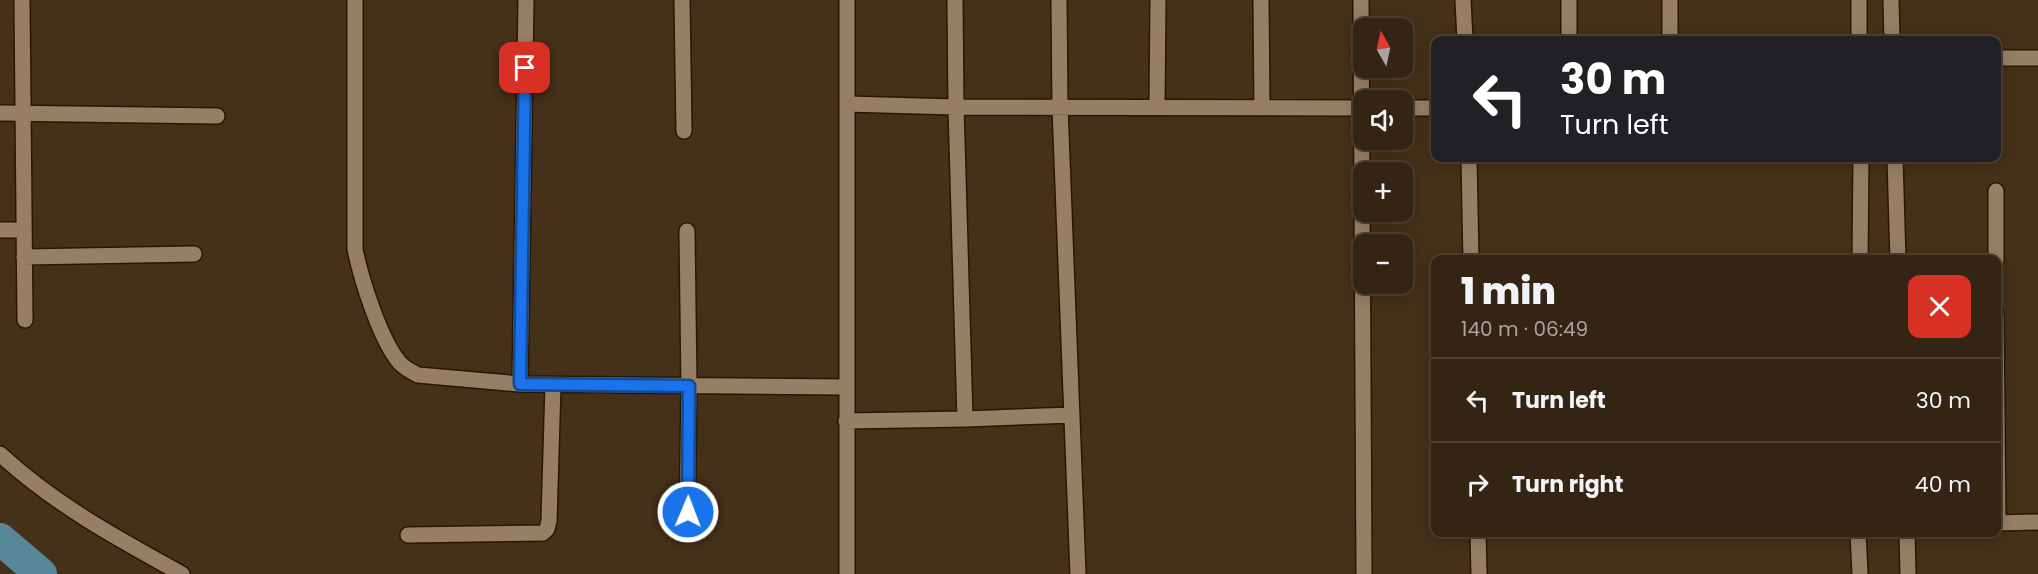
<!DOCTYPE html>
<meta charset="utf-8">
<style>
:root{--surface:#342413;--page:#3c2c1c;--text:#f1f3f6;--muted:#a9a4a0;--line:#4e4133}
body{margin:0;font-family:Poppins,sans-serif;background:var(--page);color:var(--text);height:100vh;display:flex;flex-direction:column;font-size:22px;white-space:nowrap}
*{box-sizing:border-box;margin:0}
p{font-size:20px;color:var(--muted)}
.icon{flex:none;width:33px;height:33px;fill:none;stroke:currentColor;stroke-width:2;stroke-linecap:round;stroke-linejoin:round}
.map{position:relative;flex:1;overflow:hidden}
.details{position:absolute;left:1431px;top:255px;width:570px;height:282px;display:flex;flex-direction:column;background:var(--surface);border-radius:12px;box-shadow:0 3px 15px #0003,0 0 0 2px var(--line)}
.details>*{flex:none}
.top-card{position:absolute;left:1431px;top:36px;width:570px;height:126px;border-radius:12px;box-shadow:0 3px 15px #0003,0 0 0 2px var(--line);background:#202124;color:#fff;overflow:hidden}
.needle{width:39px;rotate:351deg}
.controls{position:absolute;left:1353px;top:18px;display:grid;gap:12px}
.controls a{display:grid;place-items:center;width:60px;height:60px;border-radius:12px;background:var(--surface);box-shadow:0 3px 15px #0003,0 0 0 2px var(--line);font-size:30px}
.pin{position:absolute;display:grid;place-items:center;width:51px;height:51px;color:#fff;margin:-26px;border-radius:12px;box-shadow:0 3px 9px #0006}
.me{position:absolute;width:66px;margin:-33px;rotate:1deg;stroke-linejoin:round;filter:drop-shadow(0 0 4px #0008)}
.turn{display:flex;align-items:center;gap:21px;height:126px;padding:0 30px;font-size:27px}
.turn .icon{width:78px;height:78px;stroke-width:2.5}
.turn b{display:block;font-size:42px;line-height:51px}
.round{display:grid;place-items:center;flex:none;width:63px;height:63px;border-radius:12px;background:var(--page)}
.summary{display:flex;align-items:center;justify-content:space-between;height:102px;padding:0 30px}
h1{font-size:36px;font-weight:800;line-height:45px}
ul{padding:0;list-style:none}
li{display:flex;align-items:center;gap:18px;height:84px;padding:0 30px;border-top:2px solid var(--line)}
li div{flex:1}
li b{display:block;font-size:22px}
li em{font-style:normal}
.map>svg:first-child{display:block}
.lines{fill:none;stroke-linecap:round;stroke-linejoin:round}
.canal{stroke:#58879a;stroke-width:32}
.minor-casing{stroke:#2b1701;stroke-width:18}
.minor{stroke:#977f65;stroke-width:15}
.route-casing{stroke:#114b97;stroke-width:15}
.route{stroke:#1a73e8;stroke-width:10}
</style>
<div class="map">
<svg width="2038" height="574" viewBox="0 0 2038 574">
<rect width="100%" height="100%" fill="#453019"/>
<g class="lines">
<path class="canal" d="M0,539l41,35"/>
<g class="minor-casing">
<path id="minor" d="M22,0l3,320
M355,0v249c6,30 25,90 44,113 5,6 13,10 19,13l102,9
M526,0l-6,384 325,3
M682,0l2,131
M1059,0l1,107 18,467
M1261,0l1,108
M1361,0l3,574
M1463,0l2,40
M1859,0v40
M1891,0l1,40
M1569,40v-40
M1670,40v-40
M1996,58h42
M847,104l109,3 408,1
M1157,107l1,-107
M1402,108h34
M0,113l217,3
M1469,158l2,102
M1895,158l3,102
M1996,191v69
M0,230h24
M687,231l2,155 -2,147
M24,257l170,-3
M1860,260l1,-102
M1996,315l2,208
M965,419l107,-4
M846,421l119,-2 -9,-312 -1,-107
M0,454c54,50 118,85 182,120
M1996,523l42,-1
M1478,532l1,42
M1858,532l2,42
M1907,532l1,42
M408,535l135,-2 4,-4 2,-8 4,-136
M847,574v-574"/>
</g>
<use href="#minor" class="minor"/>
</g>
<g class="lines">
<g class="route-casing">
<path id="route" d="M525,68l-5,316 169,2 -1,126"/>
</g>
<use href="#route" class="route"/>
</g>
</svg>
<div class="controls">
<a><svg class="needle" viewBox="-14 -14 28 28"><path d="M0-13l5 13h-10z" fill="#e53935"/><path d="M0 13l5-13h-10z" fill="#a9a4a0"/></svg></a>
<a><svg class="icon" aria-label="sound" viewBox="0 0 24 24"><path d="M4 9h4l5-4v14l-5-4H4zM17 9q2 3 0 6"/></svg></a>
<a>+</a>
<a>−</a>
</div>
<div class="pin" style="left:525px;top:68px;background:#d93025"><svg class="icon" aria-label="arrive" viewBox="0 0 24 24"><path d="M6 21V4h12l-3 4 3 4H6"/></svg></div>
<svg class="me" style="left:688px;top:512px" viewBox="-20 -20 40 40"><circle r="17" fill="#1a73e8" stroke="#fff" stroke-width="3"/><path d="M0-11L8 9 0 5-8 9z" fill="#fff"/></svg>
<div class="top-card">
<div class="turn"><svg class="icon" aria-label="left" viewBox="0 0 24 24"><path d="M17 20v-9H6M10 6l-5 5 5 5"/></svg><div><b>30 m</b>Turn left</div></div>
</div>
<section class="details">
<div class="summary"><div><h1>1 min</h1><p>140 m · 06:49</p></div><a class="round" style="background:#d93025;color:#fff"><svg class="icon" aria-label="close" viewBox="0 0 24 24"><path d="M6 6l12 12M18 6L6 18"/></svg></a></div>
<ul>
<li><svg class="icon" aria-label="left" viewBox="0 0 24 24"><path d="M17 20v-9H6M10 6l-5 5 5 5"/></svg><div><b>Turn left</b></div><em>30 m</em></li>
<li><svg class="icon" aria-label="right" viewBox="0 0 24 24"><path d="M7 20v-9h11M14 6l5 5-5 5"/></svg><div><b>Turn right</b></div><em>40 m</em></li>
</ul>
</section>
</div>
